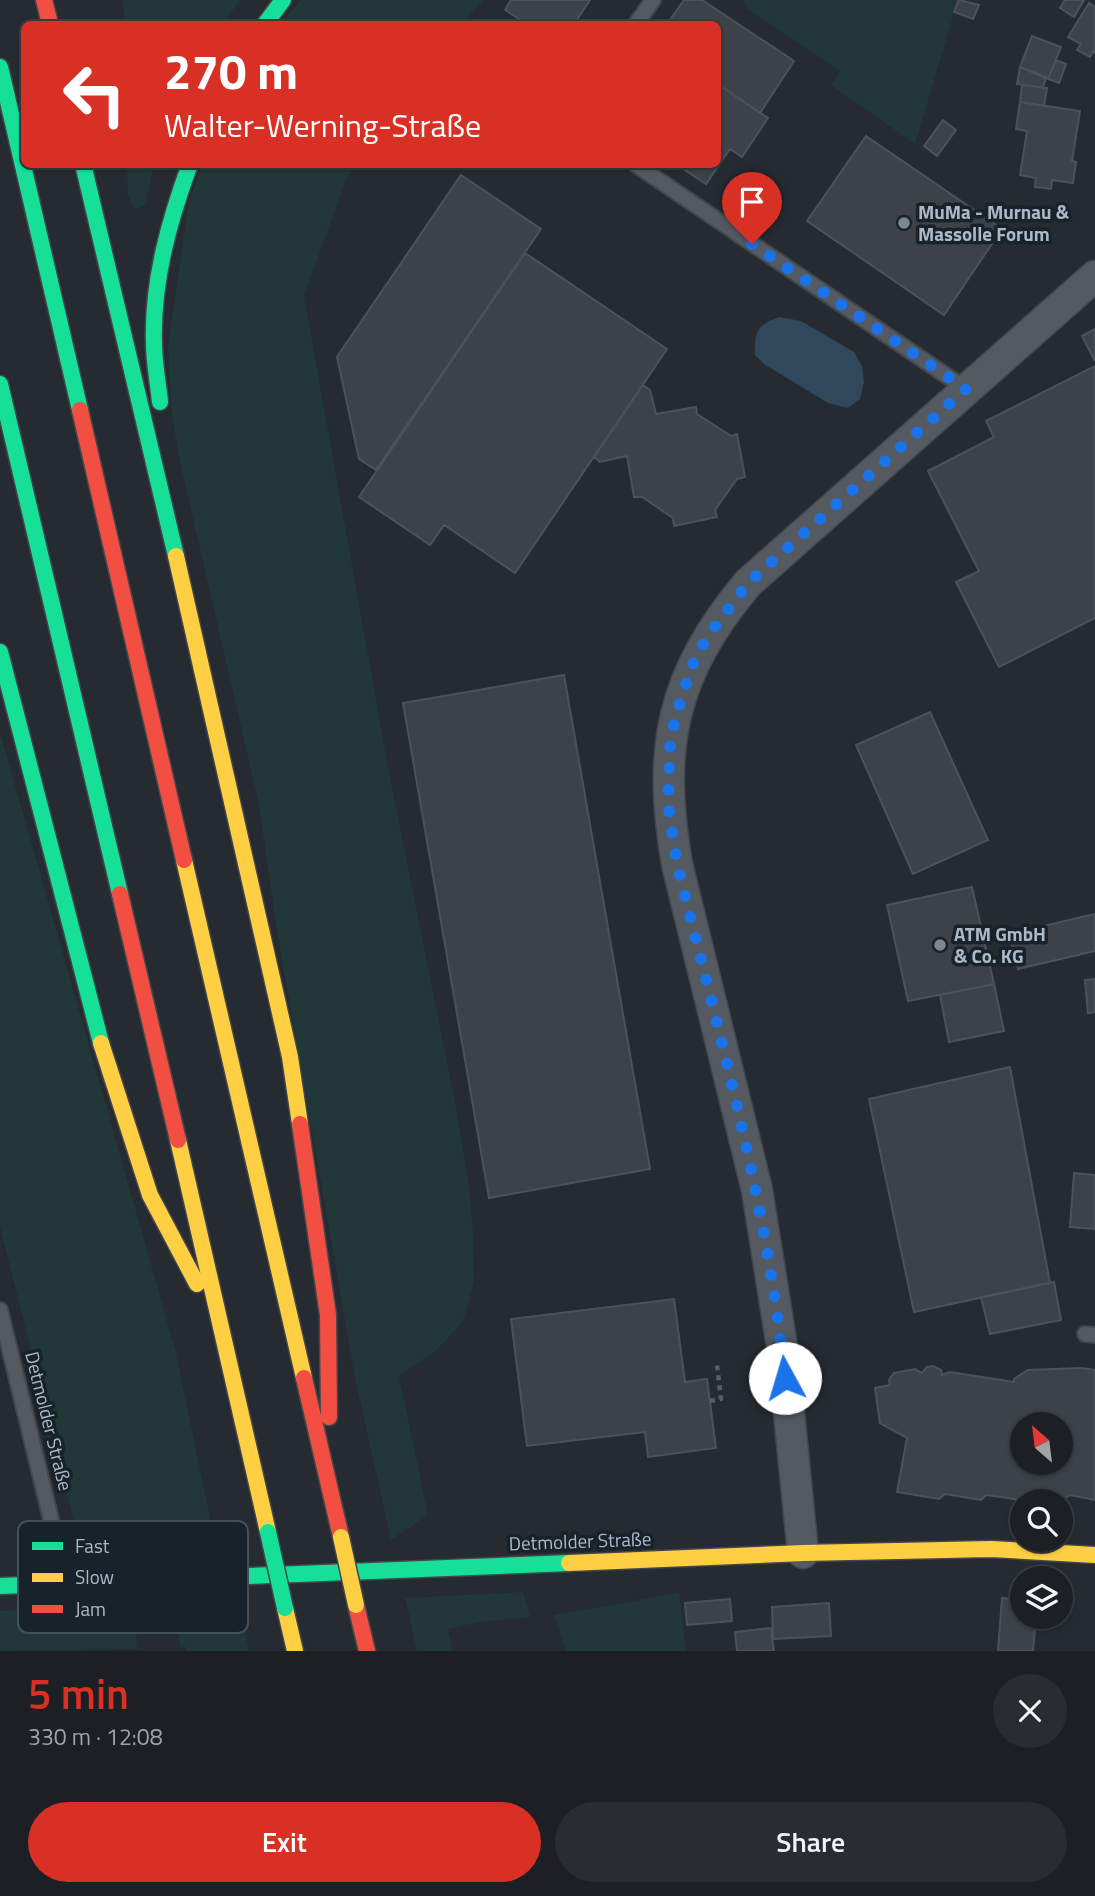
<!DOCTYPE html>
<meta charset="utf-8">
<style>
:root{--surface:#1c2025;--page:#292d32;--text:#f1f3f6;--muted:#a0a3a7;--line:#3a3e42;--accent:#d93025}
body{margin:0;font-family:"Titillium Web",sans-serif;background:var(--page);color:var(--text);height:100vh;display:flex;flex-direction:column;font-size:26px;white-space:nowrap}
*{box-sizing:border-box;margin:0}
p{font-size:23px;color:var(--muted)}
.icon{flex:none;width:38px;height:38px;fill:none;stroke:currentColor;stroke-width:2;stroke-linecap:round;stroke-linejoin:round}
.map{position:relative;height:1651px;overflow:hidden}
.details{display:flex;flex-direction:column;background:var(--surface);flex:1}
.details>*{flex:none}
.top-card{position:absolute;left:21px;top:21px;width:700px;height:147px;border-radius:10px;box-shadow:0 2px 5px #0004,0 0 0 2px var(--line);background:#d93025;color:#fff;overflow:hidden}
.needle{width:46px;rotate:332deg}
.buttons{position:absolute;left:1010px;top:1412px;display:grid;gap:14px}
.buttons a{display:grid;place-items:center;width:63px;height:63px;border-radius:50%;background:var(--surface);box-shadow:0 2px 5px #0004,0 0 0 2px var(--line);font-size:35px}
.pin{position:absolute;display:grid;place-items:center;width:60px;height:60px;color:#fff;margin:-72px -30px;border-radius:50% 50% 50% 0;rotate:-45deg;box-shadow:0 0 7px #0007}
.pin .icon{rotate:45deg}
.me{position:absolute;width:77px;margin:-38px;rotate:354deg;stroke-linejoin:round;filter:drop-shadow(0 0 5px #0008)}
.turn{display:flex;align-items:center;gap:24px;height:147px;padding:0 28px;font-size:32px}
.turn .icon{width:91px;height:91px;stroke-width:2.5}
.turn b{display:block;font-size:49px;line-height:60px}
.round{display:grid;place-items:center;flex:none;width:74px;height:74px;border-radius:37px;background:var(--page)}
.head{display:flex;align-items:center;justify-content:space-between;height:119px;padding:0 28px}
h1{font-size:42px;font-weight:600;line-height:52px;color:var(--accent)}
.button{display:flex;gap:14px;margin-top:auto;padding:14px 28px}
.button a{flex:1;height:80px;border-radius:42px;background:var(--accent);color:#fff;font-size:28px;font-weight:600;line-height:80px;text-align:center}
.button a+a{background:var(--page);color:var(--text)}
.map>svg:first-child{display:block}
.green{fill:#223738}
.water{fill:#31475b}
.building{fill:#3d4248;stroke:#4c525a;stroke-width:2;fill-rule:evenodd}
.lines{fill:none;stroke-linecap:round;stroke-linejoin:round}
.lane-casing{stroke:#42474c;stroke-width:18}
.street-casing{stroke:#42474c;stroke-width:33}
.fast-casing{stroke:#42474c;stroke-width:19}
.slow-casing{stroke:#42474c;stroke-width:19}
.jam-casing{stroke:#42474c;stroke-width:19}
.path{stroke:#585e63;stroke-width:4.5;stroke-dasharray:5 5;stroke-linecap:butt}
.lane{stroke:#545a60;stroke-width:14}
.street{stroke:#545a60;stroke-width:30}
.fast{stroke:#16e098;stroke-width:16}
.slow{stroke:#ffcf43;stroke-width:16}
.jam{stroke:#f24e42;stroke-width:16}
.fast-bridge-casing{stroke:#41474d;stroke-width:19;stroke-linecap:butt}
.slow-bridge-casing{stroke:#41474d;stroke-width:19;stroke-linecap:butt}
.fast-bridge{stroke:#16e098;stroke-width:16}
.slow-bridge{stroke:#ffcf43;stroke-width:16}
.route{stroke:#1a73e8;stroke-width:12;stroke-dasharray:0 21.6}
.poi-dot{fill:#7d8791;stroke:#18222b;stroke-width:2.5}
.labels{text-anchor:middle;stroke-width:7;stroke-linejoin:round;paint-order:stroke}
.poi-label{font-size:19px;font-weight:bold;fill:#adb8c4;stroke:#18222b;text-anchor:start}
.street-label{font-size:19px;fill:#adb8c4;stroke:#18222b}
.key{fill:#18222b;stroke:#454f59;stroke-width:2}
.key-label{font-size:19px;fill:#adb8c4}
</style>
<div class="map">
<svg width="1095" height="1651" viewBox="0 0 1095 1651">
<rect width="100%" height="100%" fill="#252b31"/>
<path class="green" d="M123,0h117l-17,24h-99z
M301,0h183l-22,24h-182z
M743,0h215l-43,144 -84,-59 9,-14 -94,-63z
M127,165h27l-9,40 -10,5 -7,-15z
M202,165h152l-7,12 -43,119 84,471 67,335 13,77 5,52 1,52 -11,38 -26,29 -38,26 29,139 -37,25 -36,-162 -79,-454 -17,-119 -78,-339 -9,-49 -4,-71 21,-144z
M0,732l175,617 39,188 -31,-2 -103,11 -80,-319z
M523,1592l7,25 -51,5 -31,7 5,22h-36l-12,-53z
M679,1593l7,58h-120l-12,-36z
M239,1603l10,48h-63l-1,-4h-5l-3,-42z
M134,1606l3,43 -137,2v-40z"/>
<path class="water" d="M779,317l22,4 53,31 8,14 2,16 -4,17 -12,9 -20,-5 -64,-39 -9,-9c-1,-23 2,-30 24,-38z"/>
<path class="building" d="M511,0h79l-16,24h-47l-22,-14z
M684,0h18l92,61 -34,52 -42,-29v-60h-51z
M959,0l20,5 -6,14 -19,-7z
M1065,0h19l-10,17 -14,-9z
M1089,3l6,4v46l-2,-2 -3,6 -13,-7 4,-6 -13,-7z
M1032,36l29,11 -13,32 -28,-12z
M1056,60l10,4 -7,19 -11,-4z
M1020,67l26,10 -3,11 -26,-4z
M718,84l50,34 -26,39 -12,-8 -24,35 -30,-20h42z
M1022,85l25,3 -3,18 -24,-4z
M1020,102l60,9 -8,50 4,1 -3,21 -21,-3 -1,9 -16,-2 1,-9 -16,-3 7,-44 -11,-2z
M943,120l13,10 -19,26 -13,-10z
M866,136l136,93 -58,86 -137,-94z
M461,175l80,54 -165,241 -17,-11 -22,-102z
M525,253l142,96 -152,224 -71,-48 -14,20 -71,-48z
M1095,329v32l-13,-25z
M1095,366v252l-96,49 -43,-85 23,-11 -51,-100 66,-34 -8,-16z
M643,385l7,5 6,24 40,-7 1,7 34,22 6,-2 8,43 -8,2 -22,31 2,7 -43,9 -1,-8 -31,-21h-8l-7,-41 -27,6 -6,-5z
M564,675l86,494 -161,29 -86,-495z
M930,712l58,128 -75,34 -57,-129z
M972,887l22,97 -86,17 -21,-96z
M1095,914v37l-77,18 -9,-35z
M1095,979v33l-7,1 -3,-33z
M994,984l10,47 -55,11 -9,-47z
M1010,1067l40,216 -136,29 -45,-213z
M1074,1173l21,2v54l-25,-2z
M1054,1282l7,38 -71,14 -9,-37z
M674,1299l11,83 22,-3 9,69 -68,9 -3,-25 -118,14 -16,-127z
M933,1366l8,4 1,5 8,-3 64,10v-3l14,-9 53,-2 14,2v130l-25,-5 -8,5 -35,-5 -6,5 -35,-5 -5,5 -36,-6 -6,5 -42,-7 10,-54 -27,-15 -5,-35 15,-3 -1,-5 5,-7 21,-4 7,4 5,-6zM1022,1424h38v39h-38z
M1002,1598l20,2v17h14l-3,34h-35z
M730,1599l2,22 -45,4 -2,-22z
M829,1603l2,33 -58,3 -1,-32z
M771,1628l3,23h-37l-2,-19z"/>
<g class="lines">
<g class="lane-casing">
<path id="lane" d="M636,24l17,-24
M635,164l331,225
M0,1310l66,271
M1085,1334l10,1"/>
</g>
<g class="street-casing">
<path id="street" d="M803,1553l-20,-200 -26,-163 -80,-326c-20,-116 -6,-189 71,-281l347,-307"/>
</g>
<g class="fast-casing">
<path id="fast" d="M265,24l18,-24
M0,67l80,343
M83,164l93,392
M0,384l120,510
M160,402c-2,-20 -6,-39 -6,-59 -2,-61 15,-122 36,-179
M0,652l101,391
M0,1586l569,-23"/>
</g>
<g class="slow-casing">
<path id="slow" d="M176,556l114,501 10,67
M184,860l120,518
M101,1043l49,152 47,89
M178,1140l90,392
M569,1563l234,-10 188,-4 104,6
M285,1608l10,43"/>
</g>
<g class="jam-casing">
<path id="jam" d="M44,0l6,24
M80,410l104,450
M120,894l58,246
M300,1124l28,191 1,102
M304,1378l37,159
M356,1605l11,46"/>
</g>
<path class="path" d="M710,1401l11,-2 -4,-34"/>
<use href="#lane" class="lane"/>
<use href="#street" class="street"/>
<use href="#fast" class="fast"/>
<use href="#slow" class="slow"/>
<use href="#jam" class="jam"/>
<g class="fast-bridge-casing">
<path id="fast-bridge" d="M268,1532l17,76"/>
</g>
<g class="slow-bridge-casing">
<path id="slow-bridge" d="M341,1537l15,68"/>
</g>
<use href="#fast-bridge" class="fast-bridge"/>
<use href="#slow-bridge" class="slow-bridge"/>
</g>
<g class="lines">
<path class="route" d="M752,244l214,145 -218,194 -39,52 -14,23 -9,26 -11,34 -5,29 -2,56 9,61c42,170 90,339 108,514"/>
</g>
<g class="poi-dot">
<circle cx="904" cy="223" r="7"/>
<circle cx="940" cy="945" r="7"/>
</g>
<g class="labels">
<g class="poi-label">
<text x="918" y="219">MuMa - Murnau &amp;<tspan x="918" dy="22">Massolle Forum</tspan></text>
<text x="954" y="941">ATM GmbH<tspan x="954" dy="22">&amp; Co. KG</tspan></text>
</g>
<g class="street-label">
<text transform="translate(49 1421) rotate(76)" y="7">Detmolder Straße</text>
<text transform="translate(580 1541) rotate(-2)" y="7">Detmolder Straße</text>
</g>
</g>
<rect x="18" y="1521" width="230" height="112" rx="10" class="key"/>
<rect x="32" y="1542" width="31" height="8" fill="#16e098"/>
<rect x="32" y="1573" width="31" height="9" fill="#ffcf43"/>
<rect x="32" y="1605" width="31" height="8" fill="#f24e42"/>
<g class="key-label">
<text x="75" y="1553">Fast</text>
<text x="75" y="1584">Slow</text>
<text x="75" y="1616">Jam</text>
</g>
</svg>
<div class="buttons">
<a><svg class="needle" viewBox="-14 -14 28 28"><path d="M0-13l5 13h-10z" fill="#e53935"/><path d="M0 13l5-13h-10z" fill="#a0a3a7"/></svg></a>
<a><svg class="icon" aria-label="search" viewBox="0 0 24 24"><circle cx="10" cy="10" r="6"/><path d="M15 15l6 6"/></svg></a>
<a><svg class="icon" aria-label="layers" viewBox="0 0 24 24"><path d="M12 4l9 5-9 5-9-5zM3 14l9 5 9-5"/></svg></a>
</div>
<div class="pin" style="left:752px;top:244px;background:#d93025"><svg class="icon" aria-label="arrive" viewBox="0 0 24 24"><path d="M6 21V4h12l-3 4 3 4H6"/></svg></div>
<svg class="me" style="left:785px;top:1378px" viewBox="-20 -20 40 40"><circle r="19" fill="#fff"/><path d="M0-13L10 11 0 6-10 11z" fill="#1a73e8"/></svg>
<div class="top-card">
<div class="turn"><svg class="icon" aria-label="left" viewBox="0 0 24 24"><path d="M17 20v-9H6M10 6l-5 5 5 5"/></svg><div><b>270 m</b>Walter-Werning-Straße</div></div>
</div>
</div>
<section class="details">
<div class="head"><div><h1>5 min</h1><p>330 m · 12:08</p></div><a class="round"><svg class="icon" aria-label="close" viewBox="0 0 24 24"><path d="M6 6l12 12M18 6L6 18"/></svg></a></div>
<div class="button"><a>Exit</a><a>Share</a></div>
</section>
